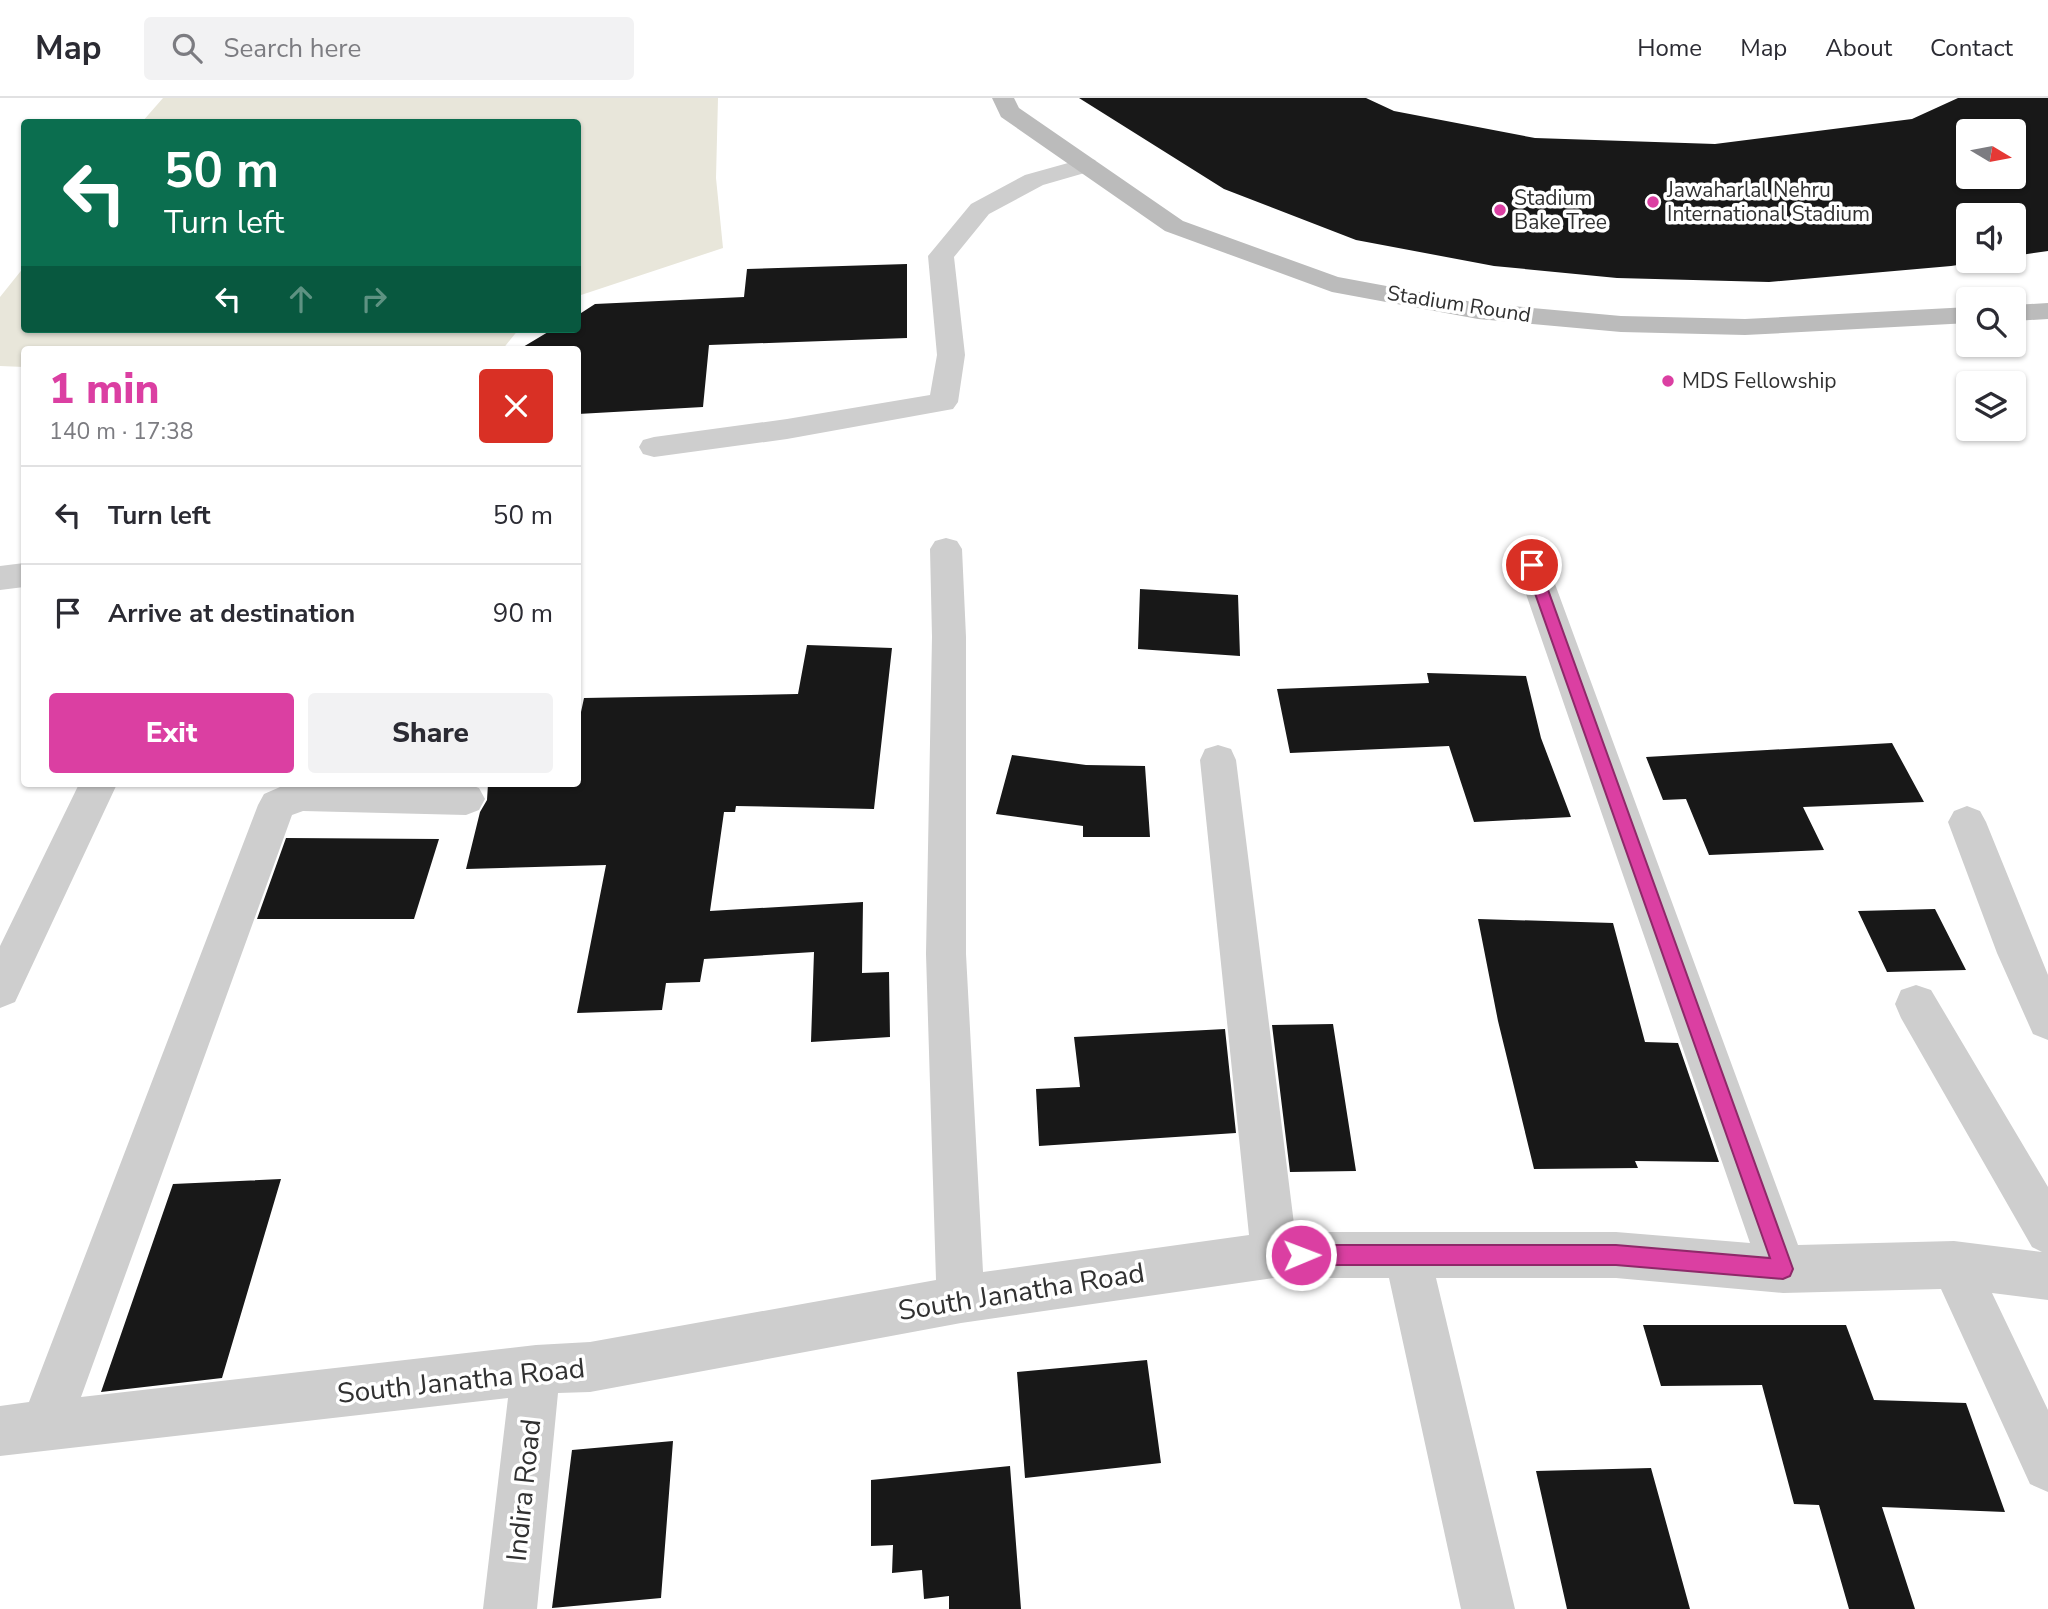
<!DOCTYPE html>
<meta charset="utf-8">
<style>
:root{--surface:#fff;--page:#f2f2f3;--text:#2b2b33;--muted:#7c7c81;--line:#e1e1e2;--accent:#db3fa2}
body{margin:0;font-family:"Nunito Sans",sans-serif;background:var(--page);color:var(--text);height:100vh;display:flex;flex-direction:column;font-size:26px;white-space:nowrap}
*{box-sizing:border-box;margin:0}
p{font-size:23px;color:var(--muted)}
.icon{flex:none;width:38px;height:38px;fill:none;stroke:currentColor;stroke-width:2;stroke-linecap:round;stroke-linejoin:round}
.map{position:relative;flex:1;overflow:hidden}
.drawer{position:absolute;left:21px;top:248px;width:560px;height:441px;display:flex;flex-direction:column;background:var(--surface);border-radius:7px;box-shadow:0 2px 5px #0004}
.drawer>*{flex:none}
.guide{position:absolute;left:21px;top:21px;width:560px;height:214px;border-radius:7px;box-shadow:0 2px 5px #0004;background:#0b6e4f;color:#fff;overflow:hidden}
.needle{width:46px;rotate:100deg}
.controls{position:absolute;left:1956px;top:21px;display:grid;gap:14px}
.controls a{display:grid;place-items:center;width:70px;height:70px;border-radius:7px;background:var(--surface);box-shadow:0 2px 5px #0004;font-size:35px}
.pin{position:absolute;display:grid;place-items:center;width:60px;height:60px;color:#fff;margin:-30px;border:4px solid #fff;border-radius:50%;box-shadow:0 2px 7px #0007}
.me{position:absolute;width:77px;margin:-38px;rotate:89deg;stroke-linejoin:round;filter:drop-shadow(0 0 5px #0008)}
.turn{display:flex;align-items:center;gap:24px;height:147px;padding:0 28px;font-size:32px}
.turn .icon{width:91px;height:91px;stroke-width:2.5}
.turn b{display:block;font-size:49px;line-height:60px}
.lanes{display:flex;align-items:center;height:66px;padding:0 28px;background:#0003;justify-content:center;gap:35px;direction:ltr}
.lanes .off{opacity:.35}
.round{display:grid;place-items:center;flex:none;width:74px;height:74px;border-radius:7px;background:var(--page)}
.overview{display:flex;align-items:center;justify-content:space-between;height:119px;padding:0 28px}
h1{font-size:42px;font-weight:800;line-height:52px;color:var(--accent)}
.primary-button{display:flex;gap:14px;margin-top:auto;padding:14px 28px}
.primary-button a{flex:1;height:80px;border-radius:7px;background:var(--accent);color:#fff;font-size:28px;font-weight:800;line-height:80px;text-align:center}
.primary-button a+a{background:var(--page);color:var(--text)}
ul{padding:0;list-style:none}
li{display:flex;align-items:center;gap:21px;height:98px;padding:0 28px;border-top:2px solid var(--line)}
li div{flex:1}
li b{display:block;font-size:26px}
li em{font-style:normal}
header{display:flex;align-items:center;gap:42px;box-sizing:border-box;height:98px;padding:0 35px;background:var(--surface);border-bottom:2px solid var(--line)}
header strong{font-size:33px}
nav{display:flex;gap:38px;margin-inline-start:auto;font-size:24px}
.search{width:490px;height:63px;background:var(--page);display:flex;align-items:center;gap:18px;box-sizing:border-box;padding:0 24px;border-radius:7px;color:var(--muted);font-size:26px}
.map>svg:first-child{display:block}
.green{fill:#e8e6da}
.building{fill:#181818;fill-rule:evenodd}
.lines{fill:none;stroke-linecap:round;stroke-linejoin:round}
.street{fill:#cecece;fill-rule:evenodd}
.secondary{fill:#bbb;fill-rule:evenodd}
.route{fill:#db3fa2;stroke:#8e2969;stroke-width:2}
.poi-dot{fill:#db3fa2;stroke:#fff;stroke-width:2.5}
.labels{text-anchor:middle;stroke-width:7;stroke-linejoin:round;paint-order:stroke}
.far-poi-label{font-size:21px;fill:#313131;stroke:#fff;text-anchor:start}
.far-street-label{font-size:21px;fill:#313131;stroke:#fff}
.near-street-label{font-size:28px;fill:#313131;stroke:#fff}
</style>
<header>
<strong>Map</strong>
<div class="search"><svg class="icon" aria-label="search" viewBox="0 0 24 24"><circle cx="10" cy="10" r="6"/><path d="M15 15l6 6"/></svg>Search here</div>
<nav><a>Home</a><a>Map</a><a>About</a><a>Contact</a></nav>
</header>
<div class="map">
<svg width="2048" height="1511" viewBox="0 0 2048 1511">
<rect width="100%" height="100%" fill="#fff"/>
<path class="green" d="M163,0h555l-2,80 7,70 -145,48v-174h-436z
M24,169v62h495l-17,21h-478v17l-24,-1v-69z"/>
<path class="building" d="M1079,0h287l28,13 141,27 180,6 197,-25 46,-21h90v153l-34,5v-41h-45v46h16l-34,5 -182,16 -152,-4 -123,-12 -138,-26 -132,-51zM1969,33h45v46h-45z
M907,166v74l-198,7 -6,62 -125,7v-64h-60l35,-21h25v-14l17,-11 149,-7 3,-28z
M1140,491l98,6 2,61 -102,-7z
M807,547l85,3 -18,161 -138,-3 -1,6h-11l-14,99 153,-9 -1,71 27,-1 1,65 -79,5 3,-90 -110,7 -4,23 -34,1 -4,27 -85,3 29,-148 -140,4 14,-57 7,-12 1,-16h90v-58l6,-28 214,-4z
M1427,575l99,3 15,62 30,79 -97,5 -25,-76 -159,7 -13,-64 152,-6z
M1892,645l32,59 -121,5 21,43 -115,5 -23,-56 -23,1 -17,-43z
M1012,657l74,10 59,1 5,71h-67v-11l-87,-12z
M286,740l153,1 -25,80h-157z
M1935,811l31,61 -79,2 -29,-61z
M1478,821l135,4 32,119 33,1 41,119 -84,-1 3,7 -104,1 -36,-148z
M1333,926l23,147 -66,1 -18,-147z
M1225,931l11,104 -197,13 -3,-57 44,-2 -6,-50z
M281,1081l-59,199 -121,14 72,-208z
M1643,1227h203l28,75 92,3 39,109 -123,-5 33,102h-66l-30,-104 -25,-1 -32,-119 -101,1z
M1147,1262l14,103 -136,15 -8,-106z
M673,1343l-12,157 -109,10 20,-158z
M1010,1368l11,143h-72v-13l-25,3 -2,-29 -30,3 1,-28 -22,1v-66z
M1651,1370l39,141h-123l-31,-138z"/>
<g class="lines">
<path class="street" d="M1086,60l9,2 3,5 -3,5 -52,15 -54,29 -35,43 11,98 -7,47 -5,7 -166,30 -133,18 -11,-3 -4,-7 4,-7 11,-3 133,-18 143,-24 7,-40 -9,-99 43,-52 54,-29z
M946,440l11,3 5,8 4,88v317l17,318 266,-37 -49,-475 5,-11 13,-4 13,4 5,11 59,472h321l134,11 -234,-678 5,-8 11,-4 11,4 5,8 250,680 156,-4 88,11 -10,-5 -131,-229 -6,-14 6,-14 15,-5 15,5 117,197v113l-56,-7 56,117v82l-18,-8 -89,-195 -158,4 -167,-15h-180l79,331h-54l-72,-331h-115l-313,45 -371,69 -32,1 -21,216h-54l25,-211 -508,58v-50l29,-4 229,-597 6,-11 23,-10h181l11,4 6,11 -6,11 -13,5 -163,-4 -11,4 -211,582 455,-52 54,-3 346,-62 -10,-326 6,-317 -2,-88 5,-8z
M24,465v24l-24,3v-24z
M79,686h38l-102,218 -15,6v-62z
M1967,708l13,5 6,11 62,153v65l-15,-6 -36,-81 -49,-131 6,-11z"/>
<path class="secondary" d="M992,0h22l5,10 164,113 155,56 140,26 143,13 124,3 224,-12v16l-224,12 -124,-3 -143,-13 -146,-27 -167,-61 -164,-114z
M2048,205v16l-34,2v-16z"/>
</g>
<path class="route" d="M1532,462l7,5 254,704 -3,7 -7,3 -167,-14h-315l-7,-3 -3,-7 3,-7 7,-3h315l154,13 -245,-693z"/>
<g class="poi-dot">
<circle cx="1653" cy="104" r="7"/>
<circle cx="1500" cy="112" r="7"/>
<circle cx="1668" cy="283" r="7"/>
</g>
<g class="labels">
<g class="far-poi-label">
<text x="1667" y="99">Jawaharlal Nehru<tspan x="1667" dy="24">International Stadium</tspan></text>
<text x="1514" y="107">Stadium<tspan x="1514" dy="24">Bake Tree</tspan></text>
<text x="1682" y="290">MDS Fellowship</text>
</g>
<g class="far-street-label">
<text transform="translate(1459 206) rotate(9)" y="7">Stadium Round</text>
</g>
<g class="near-street-label">
<text transform="translate(1021 1193) rotate(-9)" y="10">South Janatha Road</text>
<text transform="translate(461 1282) rotate(-6)" y="10">South Janatha Road</text>
<text transform="translate(523 1392) rotate(-84)" y="10">Indira Road</text>
</g>
</g>
</svg>
<div class="controls">
<a><svg class="needle" viewBox="-14 -14 28 28"><path d="M0-13l5 13h-10z" fill="#e53935"/><path d="M0 13l5-13h-10z" fill="#7c7c81"/></svg></a>
<a><svg class="icon" aria-label="sound" viewBox="0 0 24 24"><path d="M4 9h4l5-4v14l-5-4H4zM17 9q2 3 0 6"/></svg></a>
<a><svg class="icon" aria-label="search" viewBox="0 0 24 24"><circle cx="10" cy="10" r="6"/><path d="M15 15l6 6"/></svg></a>
<a><svg class="icon" aria-label="layers" viewBox="0 0 24 24"><path d="M12 4l9 5-9 5-9-5zM3 14l9 5 9-5"/></svg></a>
</div>
<div class="pin" style="left:1532px;top:467px;background:#d93025"><svg class="icon" aria-label="arrive" viewBox="0 0 24 24"><path d="M6 21V4h12l-3 4 3 4H6"/></svg></div>
<svg class="me" style="left:1301px;top:1157px" viewBox="-20 -20 40 40"><circle r="17" fill="#db3fa2" stroke="#fff" stroke-width="3"/><path d="M0-11L8 9 0 5-8 9z" fill="#fff"/></svg>
<div class="guide">
<div class="turn"><svg class="icon" aria-label="left" viewBox="0 0 24 24"><path d="M17 20v-9H6M10 6l-5 5 5 5"/></svg><div><b>50 m</b>Turn left</div></div>
<div class="lanes"><svg class="icon" aria-label="left" viewBox="0 0 24 24"><path d="M17 20v-9H6M10 6l-5 5 5 5"/></svg><svg class="icon off" aria-label="ahead" viewBox="0 0 24 24"><path d="M12 20V5M6 11l6-6 6 6"/></svg><svg class="icon off" aria-label="right" viewBox="0 0 24 24"><path d="M7 20v-9h11M14 6l5 5-5 5"/></svg></div>
</div>
<section class="drawer">
<div class="overview"><div><h1>1 min</h1><p>140 m · 17:38</p></div><a class="round" style="background:#d93025;color:#fff"><svg class="icon" aria-label="close" viewBox="0 0 24 24"><path d="M6 6l12 12M18 6L6 18"/></svg></a></div>
<ul>
<li><svg class="icon" aria-label="left" viewBox="0 0 24 24"><path d="M17 20v-9H6M10 6l-5 5 5 5"/></svg><div><b>Turn left</b></div><em>50 m</em></li>
<li><svg class="icon" aria-label="arrive" viewBox="0 0 24 24"><path d="M6 21V4h12l-3 4 3 4H6"/></svg><div><b>Arrive at destination</b></div><em>90 m</em></li>
</ul>
<div class="primary-button"><a>Exit</a><a>Share</a></div>
</section>
</div>
